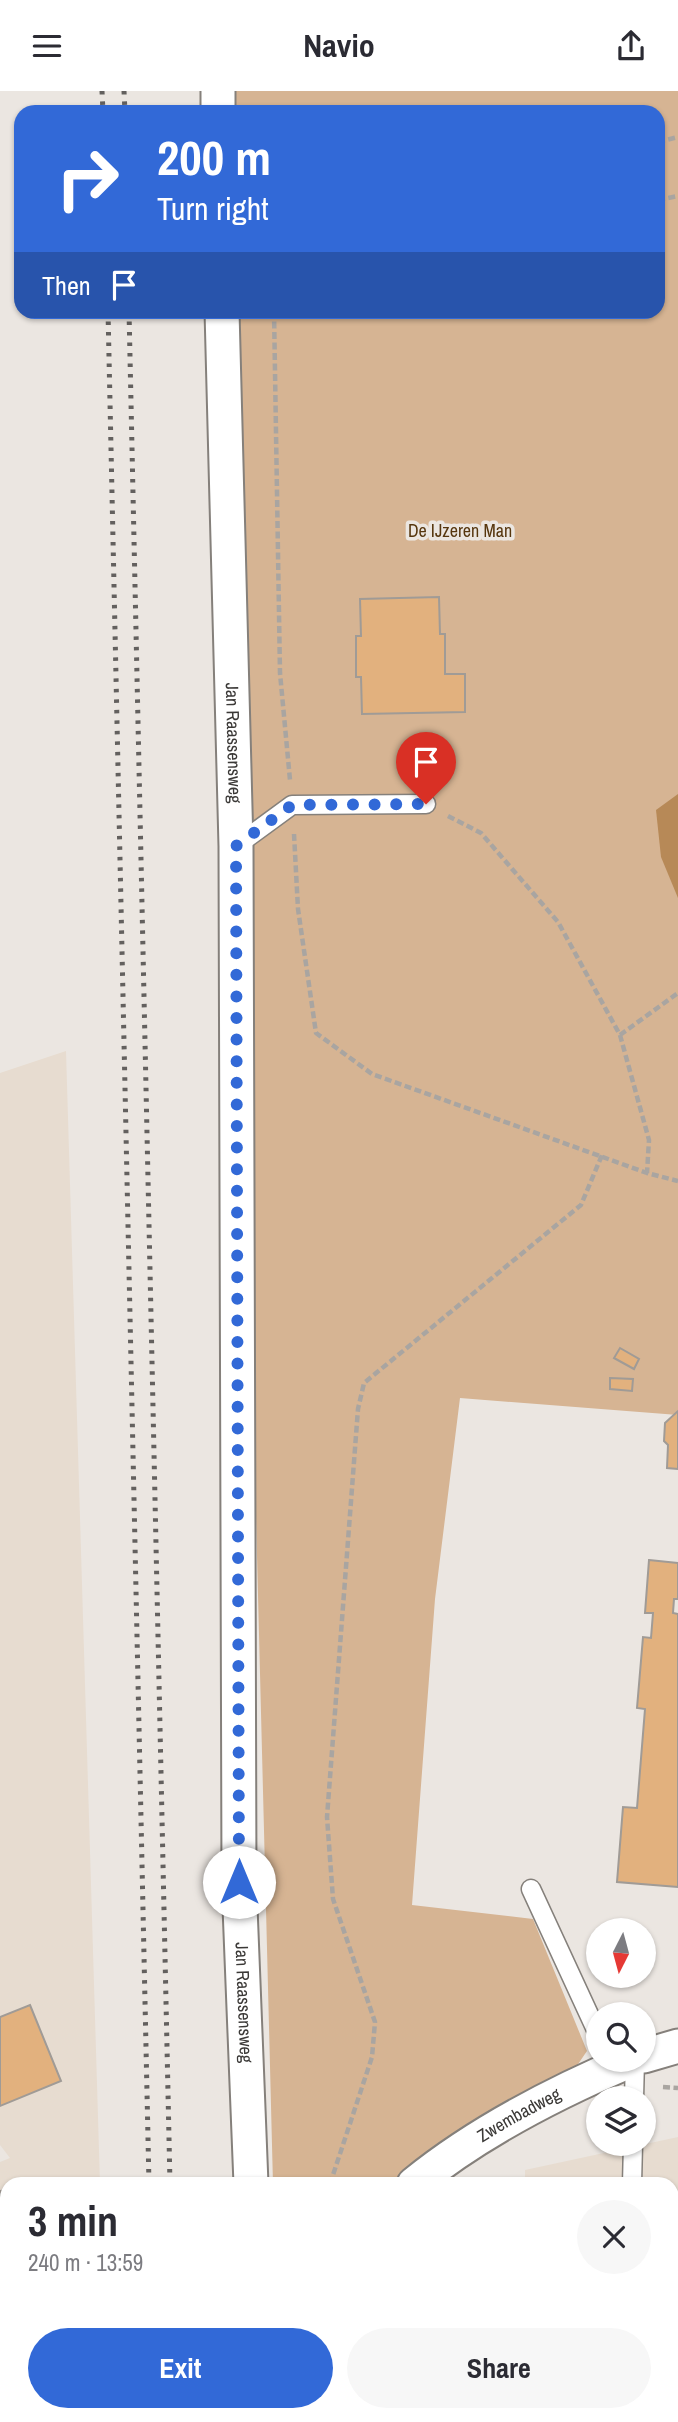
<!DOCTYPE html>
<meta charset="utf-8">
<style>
:root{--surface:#fff;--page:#f7f7f7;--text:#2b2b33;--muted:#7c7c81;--accent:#3269d7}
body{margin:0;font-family:"Archivo Narrow",sans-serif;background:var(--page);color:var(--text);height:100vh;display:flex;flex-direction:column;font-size:26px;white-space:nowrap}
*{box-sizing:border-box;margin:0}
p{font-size:23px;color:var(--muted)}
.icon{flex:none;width:38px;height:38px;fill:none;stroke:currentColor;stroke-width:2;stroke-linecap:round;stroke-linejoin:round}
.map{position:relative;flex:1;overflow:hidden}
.sheet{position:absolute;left:0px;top:2086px;width:679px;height:245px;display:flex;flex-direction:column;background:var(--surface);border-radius:21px 21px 0 0;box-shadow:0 2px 5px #0004}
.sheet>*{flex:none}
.banner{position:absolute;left:14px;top:14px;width:651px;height:214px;border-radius:21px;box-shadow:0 2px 5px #0004;background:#3269d7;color:#fff;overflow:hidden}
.needle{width:46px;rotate:186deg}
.controls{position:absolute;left:586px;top:1827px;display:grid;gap:14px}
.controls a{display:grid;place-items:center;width:70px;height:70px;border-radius:50%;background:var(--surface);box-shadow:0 2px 5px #0004;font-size:35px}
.pin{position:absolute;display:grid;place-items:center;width:60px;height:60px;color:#fff;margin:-72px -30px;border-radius:50% 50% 50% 0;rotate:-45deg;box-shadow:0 0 7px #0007}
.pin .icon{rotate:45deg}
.me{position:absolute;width:77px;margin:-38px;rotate:0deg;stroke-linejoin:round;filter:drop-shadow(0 0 5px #0008)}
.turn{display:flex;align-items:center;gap:24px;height:147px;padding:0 28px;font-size:32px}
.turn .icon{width:91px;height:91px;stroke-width:2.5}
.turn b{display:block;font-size:49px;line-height:60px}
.then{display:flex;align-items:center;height:66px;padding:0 28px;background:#0003;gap:14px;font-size:26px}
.round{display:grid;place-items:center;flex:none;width:74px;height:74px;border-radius:37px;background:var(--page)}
.summary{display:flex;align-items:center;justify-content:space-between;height:119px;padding:0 28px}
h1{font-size:42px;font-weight:800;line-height:52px}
.button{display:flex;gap:14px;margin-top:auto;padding:14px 28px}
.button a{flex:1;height:80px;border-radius:42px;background:var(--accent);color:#fff;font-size:28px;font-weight:800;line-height:80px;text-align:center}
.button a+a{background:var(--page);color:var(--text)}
header{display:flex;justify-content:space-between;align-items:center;height:91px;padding:0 28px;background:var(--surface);font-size:32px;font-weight:800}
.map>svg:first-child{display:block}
.built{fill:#e7dcd0}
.green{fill:#d6b493}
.water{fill:#b78957}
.building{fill:#e2b17e;stroke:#a09b96;stroke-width:2}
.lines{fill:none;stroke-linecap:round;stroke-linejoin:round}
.lane-casing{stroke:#85807b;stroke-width:21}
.street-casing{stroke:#85807b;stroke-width:37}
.path{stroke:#a9a5a1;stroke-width:4.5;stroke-dasharray:7 3.5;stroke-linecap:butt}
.lane{stroke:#fff;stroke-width:18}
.street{stroke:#fff;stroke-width:33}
.rail{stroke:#63605e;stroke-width:5;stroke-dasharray:3.5 7;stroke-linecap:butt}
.route{stroke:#3269d7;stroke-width:12;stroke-dasharray:0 21.6}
.labels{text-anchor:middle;stroke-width:7;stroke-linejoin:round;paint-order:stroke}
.park-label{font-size:18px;fill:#56360e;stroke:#ebe6e1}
.street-label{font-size:18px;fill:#3b3937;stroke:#ebe6e1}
</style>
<header><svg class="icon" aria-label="menu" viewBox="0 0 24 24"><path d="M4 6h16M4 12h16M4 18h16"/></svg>Navio<svg class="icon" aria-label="share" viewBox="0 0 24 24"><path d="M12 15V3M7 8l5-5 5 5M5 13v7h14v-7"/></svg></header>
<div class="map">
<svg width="678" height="2331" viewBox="0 0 678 2331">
<rect width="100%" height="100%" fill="#ebe6e1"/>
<path class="built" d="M66,960l34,1133h-93v132l-7,-1v-153l10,-4 -10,-13v-1072z
M678,2046v285h-157v-7h151v-231h-147v-14z"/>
<path class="green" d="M235,0h443v1324l-218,-17 -25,201 -23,306 121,14 54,132 -13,19 -170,114h-131l-18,-707 -17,-1165 420,-1v-199h-423z"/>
<path class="water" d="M678,703v104l-17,-41 -5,-47z"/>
<path class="building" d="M439,506l1,37h5v40h20v38l-103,2 -1,-37h-5v-41h5l-1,-37z
M620,1257l19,11 -5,10 -20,-11z
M610,1287l23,1 -1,12 -22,-2z
M678,1320v58l-11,-1 1,-23 -4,-4 1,-18z
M649,1469l29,3v36h-4l-1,14 5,1v273l-61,-5 6,-75 14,1 8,-99 -8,-1 6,-71 8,1 2,-25h-8z
M30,1914l31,76 -61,25v-89z
M7,2099v60h-7v-59z
M672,2154h6v74h-6z
M0,2259l7,1v29l-7,-1z
M536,2324h54l1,7h-55z"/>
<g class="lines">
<g class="lane-casing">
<path id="lane" d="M236,755l56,-41 134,-1
M531,1798l67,145
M634,2007l1,-38
M632,2093l1,-40"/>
</g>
<g class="street-casing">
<g id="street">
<path d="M218,0v21"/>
<path id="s1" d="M222,220l14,535 3,1036 12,302"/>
<path d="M644,1965l34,-10"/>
<path id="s2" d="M414,2093c65,-53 142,-92 218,-124"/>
<path d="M278,2331l1,-7"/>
</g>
</g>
<path class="path" d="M658,51l20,-5
M658,109l20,-4
M274,220l6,362 10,107
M448,725l33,17 77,89 62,113 29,105 -2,33
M294,743l4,75 18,124 56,41 275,99 31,8
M620,944l58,-42
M663,1996l15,1
M330,2093l42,-127 3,-35 -42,-123 -6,-82 31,-408 6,-26 217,-178 21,-50"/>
<use href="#lane" class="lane"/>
<use href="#street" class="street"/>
<path class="rail" d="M102,0l1,21
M124,0l1,21
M108,220l41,1873
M129,220l41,1873
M154,2324v7
M175,2324v7"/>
</g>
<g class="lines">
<path class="route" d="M239,1791l-3,-1036 56,-41 134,-1"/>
</g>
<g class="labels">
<g class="park-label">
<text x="460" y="446">De IJzeren Man</text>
</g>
<g class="street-label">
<text dy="6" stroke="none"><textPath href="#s1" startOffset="432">Jan Raassensweg</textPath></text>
<text dy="6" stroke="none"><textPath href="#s1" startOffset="1692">Jan Raassensweg</textPath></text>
<text dy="6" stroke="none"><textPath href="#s2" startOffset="126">Zwembadweg</textPath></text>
</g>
</g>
</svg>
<div class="controls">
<a><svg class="needle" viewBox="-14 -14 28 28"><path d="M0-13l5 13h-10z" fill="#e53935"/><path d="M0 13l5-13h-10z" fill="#7c7c81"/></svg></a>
<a><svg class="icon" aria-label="search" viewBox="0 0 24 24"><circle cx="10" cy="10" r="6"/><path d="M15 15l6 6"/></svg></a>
<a><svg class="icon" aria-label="layers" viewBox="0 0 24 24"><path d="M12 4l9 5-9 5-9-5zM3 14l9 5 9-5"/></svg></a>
</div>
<div class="pin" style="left:426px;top:713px;background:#d93025"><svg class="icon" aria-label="arrive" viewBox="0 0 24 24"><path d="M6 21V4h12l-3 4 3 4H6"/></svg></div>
<svg class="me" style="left:239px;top:1791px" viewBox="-20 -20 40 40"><circle r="19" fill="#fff"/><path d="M0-13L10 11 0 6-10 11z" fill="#3269d7"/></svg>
<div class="banner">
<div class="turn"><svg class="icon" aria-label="right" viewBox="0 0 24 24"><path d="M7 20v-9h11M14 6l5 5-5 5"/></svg><div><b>200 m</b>Turn right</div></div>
<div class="then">Then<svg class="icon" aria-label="arrive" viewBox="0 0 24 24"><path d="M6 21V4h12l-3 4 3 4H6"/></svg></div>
</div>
<section class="sheet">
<div class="summary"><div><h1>3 min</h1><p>240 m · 13:59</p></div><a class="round"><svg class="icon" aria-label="close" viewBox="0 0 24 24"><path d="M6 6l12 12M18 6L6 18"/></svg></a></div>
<div class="button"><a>Exit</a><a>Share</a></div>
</section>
</div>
